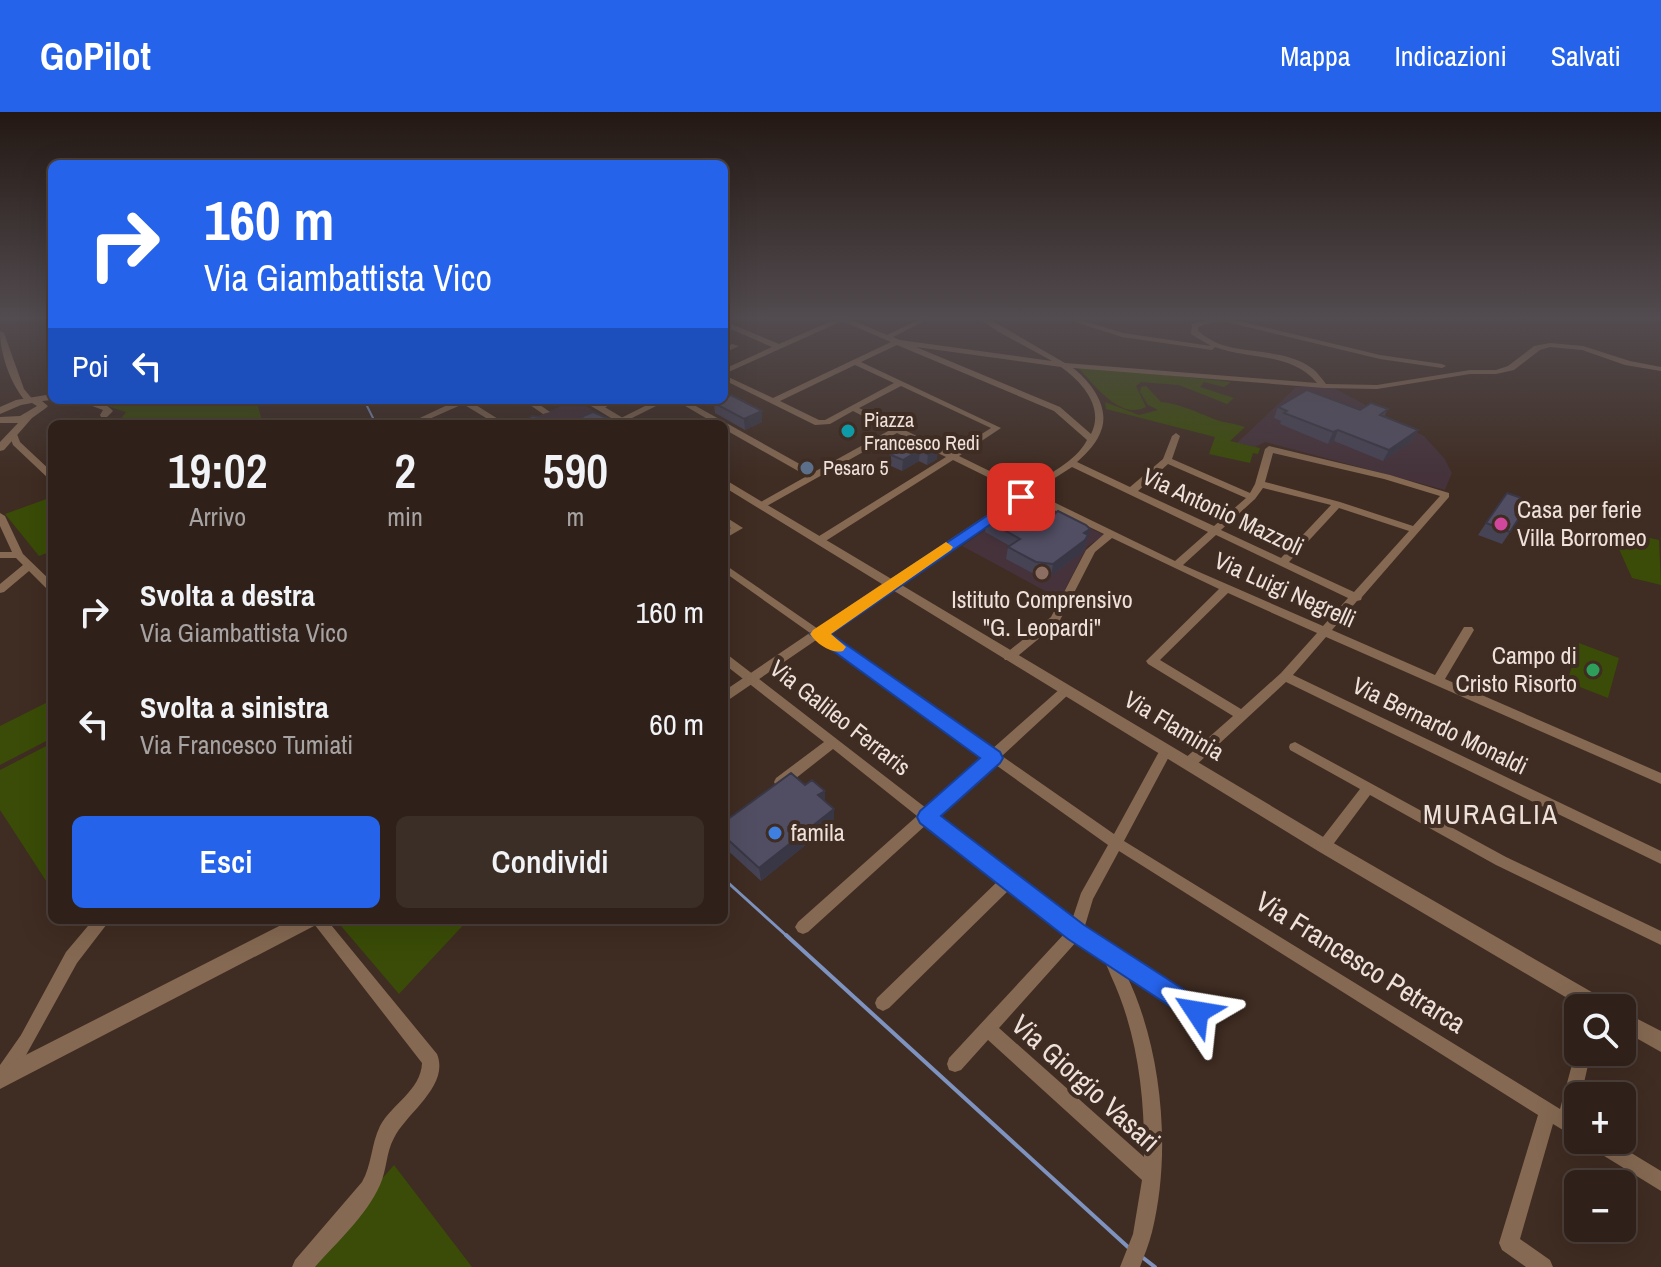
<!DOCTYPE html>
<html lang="it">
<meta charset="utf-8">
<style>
:root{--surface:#2f211a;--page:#3b2e27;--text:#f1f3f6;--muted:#a7a3a2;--line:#4a3e39;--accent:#2563eb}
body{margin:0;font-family:"Archivo Narrow",sans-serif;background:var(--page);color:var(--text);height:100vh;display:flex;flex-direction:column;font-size:30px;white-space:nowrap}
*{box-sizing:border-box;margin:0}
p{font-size:26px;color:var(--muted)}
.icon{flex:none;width:44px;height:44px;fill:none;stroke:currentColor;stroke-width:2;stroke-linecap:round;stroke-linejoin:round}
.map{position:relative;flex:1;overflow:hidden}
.drawer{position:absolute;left:48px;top:308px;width:680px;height:504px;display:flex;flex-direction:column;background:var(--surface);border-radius:12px;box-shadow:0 8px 32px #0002,0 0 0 2px var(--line)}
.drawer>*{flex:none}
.guide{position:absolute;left:48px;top:48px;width:680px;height:244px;border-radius:12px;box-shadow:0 8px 32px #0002,0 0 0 2px var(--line);background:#2563eb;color:#fff;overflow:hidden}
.controls{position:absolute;left:1564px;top:882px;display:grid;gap:16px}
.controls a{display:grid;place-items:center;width:72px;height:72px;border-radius:12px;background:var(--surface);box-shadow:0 8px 32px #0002,0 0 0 2px var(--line);font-size:40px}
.pin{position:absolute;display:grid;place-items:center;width:68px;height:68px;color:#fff;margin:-34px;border-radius:16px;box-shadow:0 4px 12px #0006}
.me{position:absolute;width:88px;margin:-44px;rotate:303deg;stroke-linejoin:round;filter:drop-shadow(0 0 6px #0008)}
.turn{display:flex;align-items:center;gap:28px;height:168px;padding:0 24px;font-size:36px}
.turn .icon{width:104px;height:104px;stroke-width:2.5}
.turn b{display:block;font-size:56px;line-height:68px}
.then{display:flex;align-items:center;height:76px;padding:0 24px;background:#0003;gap:16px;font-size:30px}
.eta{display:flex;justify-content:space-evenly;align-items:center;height:136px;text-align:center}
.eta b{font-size:48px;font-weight:600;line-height:56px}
.cta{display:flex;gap:16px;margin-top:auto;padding:16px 24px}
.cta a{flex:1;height:92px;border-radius:12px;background:var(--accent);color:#fff;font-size:32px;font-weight:600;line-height:92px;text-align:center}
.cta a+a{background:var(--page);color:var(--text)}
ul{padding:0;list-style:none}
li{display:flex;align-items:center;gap:24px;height:112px;padding:0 24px}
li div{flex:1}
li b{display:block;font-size:30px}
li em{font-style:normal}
header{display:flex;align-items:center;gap:48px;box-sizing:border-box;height:112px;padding:0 40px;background:var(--accent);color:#fff}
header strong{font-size:38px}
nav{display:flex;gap:44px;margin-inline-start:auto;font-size:28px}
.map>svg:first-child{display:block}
.education{fill:#45323b}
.green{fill:#3a4c07}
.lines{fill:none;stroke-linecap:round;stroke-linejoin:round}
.stream-far2{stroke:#7e93bf;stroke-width:2}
.stream-far1{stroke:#7e93bf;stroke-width:3}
.stream{stroke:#7e93bf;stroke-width:4}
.minor{fill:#856952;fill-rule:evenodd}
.tertiary{fill:#856952;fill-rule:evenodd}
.wall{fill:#464355}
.shaded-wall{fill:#393745}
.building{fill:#514e63;stroke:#393745;stroke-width:2}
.route{fill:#2563eb;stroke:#184099;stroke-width:2}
.slow{fill:#f59e0b}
.culture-dot{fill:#0f9aa8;stroke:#3f2c22;stroke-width:3}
.service-dot{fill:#5c6f8a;stroke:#3f2c22;stroke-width:3}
.hotel-dot{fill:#d1479c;stroke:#3f2c22;stroke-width:3}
.education-dot{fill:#8d6e63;stroke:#3f2c22;stroke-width:3}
.leisure-dot{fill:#2e9e5b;stroke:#3f2c22;stroke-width:3}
.shop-dot{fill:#3f7fe0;stroke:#3f2c22;stroke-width:3}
.labels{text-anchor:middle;stroke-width:8;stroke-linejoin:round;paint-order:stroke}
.far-poi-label{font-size:20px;fill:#eee1da;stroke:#3f2c22;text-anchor:start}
.poi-label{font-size:24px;fill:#eee1da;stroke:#3f2c22;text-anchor:start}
.street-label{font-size:24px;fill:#eee1da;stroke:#3f2c22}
.quarter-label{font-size:28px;letter-spacing:2px;fill:#eee1da;stroke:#3f2c22}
.near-street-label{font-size:28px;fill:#eee1da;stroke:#3f2c22}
</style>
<header>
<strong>GoPilot</strong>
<nav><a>Mappa</a><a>Indicazioni</a><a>Salvati</a></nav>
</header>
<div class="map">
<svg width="1661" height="1155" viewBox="0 0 1661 1155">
<rect width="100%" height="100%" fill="#3f2c22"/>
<path class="education" d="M1296,275h36l92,49 20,22 8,15 -7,17 -180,-48 -10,5 -18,-4z
M575,288l42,24h-97z
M1031,387l73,36 -17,12 -27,52 -98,-53z"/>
<path class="green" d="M1076,253l155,17 -7,5 -20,-5 -4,5 34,11 -7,6 -48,-19 -38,-3 -5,4 10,21c-27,14 -54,-25 -70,-42z
M1146,274l15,16c20,2 35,10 53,17 9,4 21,4 31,8l-15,14 30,7 -2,6 -5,-1 -3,10 -41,-9 6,-17 -109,-28 -1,-7 34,13 19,-5 -10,-5 -8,-13 1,-5z
M89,288h173l-5,3 6,21h-146l9,-12z
M52,385v54l-13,5 -34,-42z
M1610,417l49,11 2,45 -29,-7z
M1579,531l40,15 -11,40 -41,-16z
M52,588v38l-52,27v-39z
M52,631v143l-2,1 -50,-77v-40z
M336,808h132l-69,74z
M394,1053l78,102h-162l8,-15z"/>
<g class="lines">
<path class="stream-far2" d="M364,288l12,24"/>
<path class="stream-far1" d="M724,767l64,58"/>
<path class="stream" d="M786,823l343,313
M1142,1145l13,10"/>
<path class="minor" d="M836,207h13l38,16 33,-16h8l-35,18 7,3 152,21 -55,-30 -17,-12h9l76,44 252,20c-26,-31 -67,-23 -102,-36l-3,3 -90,-13 -56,-18h11l46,14 88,13 -20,-12 1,-10 17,-5h22l149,36 62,9 4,2 -4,2 -62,-9 -153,-37h-14l-15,5v4c9,7 17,12 28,15 29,8 63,4 87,23 5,4 9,10 13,15l51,1 93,-15h26l12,-4 26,-20 16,-3 33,3 47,15 31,6v4l-36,-6 -43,-15 -32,-3 -10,3 -26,20 -18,4h-26l-93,15 -53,-1 -251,-20c16,12 36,37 29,60 -4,14 -14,24 -25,34l53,25 33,-28 9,-23 4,-3 4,3 -8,23 78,34 5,-9 10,-35 4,-3 121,29 59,18v4l-87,100 -1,3 -4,1 -25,29 103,45 29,-48h8l2,3 -29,49 216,94v11l-335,-147 -33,38 368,176v13l-375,-182 -93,86h-10l-1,-4 1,-4 50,-44 -85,-52 -2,-3 73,-72 -107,-51 -17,14 -36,70 -46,38h-8l-2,-3 2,-3 46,-37 35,-67 18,-16 -77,-37 -133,89h-8l-1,-2 1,-2 134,-89 -67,-33 -129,82h-8v-4l130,-81 -49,-24 -132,74h-6v-4l48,-27 -83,-47v-5h-8l-41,-24h10l129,72 76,-42 -37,-19 -23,13 -15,1 -91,-45v-5l49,23 118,-56 -49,-21 -118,53v-5l48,-22 -48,-21v-5l55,23zM897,233l157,66 33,29c-11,22 -41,35 -61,49l-67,-33 42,-28 -140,-66zM916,235l145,20c20,14 44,40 30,67l-31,-27zM855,253l39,18 -69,37h-6l-39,-19zM901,274l90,42 -39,25 -93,-45zM1273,341l111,26 56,17 -27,30 -73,-24 -75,-20zM1168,352l78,34 -32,28 -76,-35zM1072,355l136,65 -33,29 -142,-69zM1263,376l68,17 -50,53 -60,-28 34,-31zM1339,396l70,23 -55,61 -65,-30zM1216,423l132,63 -25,28 -140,-61zM1228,481l89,40 -36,40 -40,36 -81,-49z
M0,219l4,2 20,56 10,12 -1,2h-6c-16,-18 -27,-48 -27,-72z
M732,232l7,2 -15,7v-5z
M76,288c12,0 29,1 37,11l-6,6h-6l-1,-2 3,-5z
M375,288h12l-10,4 -4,-2z
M458,288h10l38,24h-10l-33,-20 -45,20h-11z
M523,288h10l17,12 -7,2z
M608,288h11l-17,9 -7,-2z
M657,288h11l-44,22 -7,-2z
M13,319l4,3 3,8 32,30v8l-3,-1 -36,-34 -4,-11z
M0,401l5,3 18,38 29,28v9l-4,-1 -19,-19 -25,21 -4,1v-9l23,-19 -7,-7h-16v-6h12l-12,-26z
M724,404l19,12 -19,11v-7l7,-4 -7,-5z
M724,452l268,185 69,-61h8l2,3 -2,3 -67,62 112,78 47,-86h10l1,3 -48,90 436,268 17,-63 1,6h13l-10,44h-3l-2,22 2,2v19l-25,-15 -33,115 30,21 3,7h-27l-24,-17 -3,-7 39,-128 -419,-264 -26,48 -9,30 119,77 2,6 -2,6 -6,2 -6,-2 -65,-44c36,73 46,179 26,258 -3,12 -8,24 -12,35h-20l13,-33 9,-54 -154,-140 -27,30 -6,2 -6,-2 -2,-6 2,-6 116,-125 -55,-44 -121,119 -6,3 -6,-3 -2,-5 2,-5 122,-118 -72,-56 -119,108 -5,2 -5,-2 -3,-5 3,-5 119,-106 -84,-67 -47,37 -5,1 -5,-1 -2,-4 2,-4 48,-36 -100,-78v-10l4,1 198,153 58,-52 -260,-184zM993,651l115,82 -27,48 -9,27 -136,-105zM1077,829c8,5 20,11 26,18 3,4 6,12 8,17 26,55 34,120 33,181l-145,-129z
M1295,630l211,115 155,74v14l-165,-80 -126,-70 -41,55 -5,2 -5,-2 -2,-4 2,-4 41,-53 -70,-39 -1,-3 1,-3z
M93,808h17l-33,43 -57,103 -14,19 -6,3v-23l21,-30 45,-83z
M311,808h16l110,134c13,32 -31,59 -43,84 -8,14 -7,32 -14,47 -14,31 -43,57 -65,82h-23l3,-7 67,-78c10,-17 9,-38 18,-56 12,-22 41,-36 42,-63z
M1585,1028h25l51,31v20l-73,-45z"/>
<path class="tertiary" d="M52,282v6l-10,1 6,5 -2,2 -14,10 -28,32 -4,1v-9l18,-19h-18v-6l20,-1 17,-10 -5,-3 -11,2 -21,9v-7l16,-7z
M581,288h12l40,24h-12z
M724,367l606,362 279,161 2,6h-27l-266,-157 -427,-262 -167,114v-12l158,-107 -158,-97z
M291,808h26l-3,6 -314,163v-21z
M1622,899l39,20v21l-39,-22z"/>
</g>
<path class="wall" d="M714,291l48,8v11l-17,8 -30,-17z
M1278,295l82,3 28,-1 -4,7 34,14 -6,11 -29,20 -49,-20 -6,3 -48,-20 1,-3 -7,-3z
M581,305l27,7h-26z
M918,327l19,20 -10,6 -8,-4 -17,10 -11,-5v-11z
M1030,400l22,4 38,13 -5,18 -3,5 -31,24 -17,-2 -28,-15 2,-12 2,-1 -25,-14 2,-12z
M1486,411l24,9 -8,12 -24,-9z
M805,673l20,6v10l9,21 -73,59 -37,-34v-25z"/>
<path class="shaded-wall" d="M731,210v10l-7,4v-11z
M762,299v11l-17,8 -1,-11z
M607,306l1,6h-15z
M1338,318l-4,11 -6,3 5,-12z
M1418,318l-6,11 -29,20 6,-11z
M938,336l-1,11 -10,6 1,-11z
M920,338l-1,11 -17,10 1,-11z
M1090,417l-5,18 -3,5 -31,24 2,-12 31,-31z
M825,679v13l-7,-9z
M834,697v13l-73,59 -2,-13z"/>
<path class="building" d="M724,207h1l6,3 -7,3z
M1307,278l53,20 11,-7 17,6 -8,6 38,15 -29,20 -51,-20 -5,2 -49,-19 3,-2 -9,-4z
M731,283l31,16 -18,8 -30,-16 6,-3h4v-2z
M593,300l14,6 -15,6 -11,-7z
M532,304l16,3 -10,5h-13z
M918,327l20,9 -10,6 -8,-4 -17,10 -12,-5z
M1507,381l23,8 -20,31 -24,-9z
M1014,392l16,8 7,-4 15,8 6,-5 28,14 4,4 -6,4 4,2 -3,5 -32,24 -17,-2 -28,-15 12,-8 -33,-19z
M791,661l14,12 7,-5 13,11 -7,4 16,14 -75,59 -35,-32v-14z"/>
<linearGradient id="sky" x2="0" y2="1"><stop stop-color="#231813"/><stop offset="0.56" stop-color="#524b4f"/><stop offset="1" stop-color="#524b4f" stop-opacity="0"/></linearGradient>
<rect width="1661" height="368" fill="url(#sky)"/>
<path class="route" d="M1021,381l5,1v6l-195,134 169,118 3,6 -3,5 -59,53 143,109 122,79 4,8 -4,9 -9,3 -129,-85 -148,-116 -3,-6 3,-6 60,-53 -170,-124z"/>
<path class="slow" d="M946,430l7,5 -2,3 -120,84 15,13 -3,4c-12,3 -26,-7 -33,-17l3,-4z"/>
<circle class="culture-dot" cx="848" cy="319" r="8"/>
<circle class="service-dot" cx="807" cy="356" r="8"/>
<circle class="hotel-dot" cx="1501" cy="412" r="8"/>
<circle class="education-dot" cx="1042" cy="461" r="8"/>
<circle class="leisure-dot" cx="1593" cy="558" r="8"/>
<circle class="shop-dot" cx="775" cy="721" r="8"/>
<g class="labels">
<g class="far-poi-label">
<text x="864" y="315">Piazza<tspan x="864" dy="23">Francesco Redi</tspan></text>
<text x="823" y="363">Pesaro 5</text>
</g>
<g class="poi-label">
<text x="1517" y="406">Casa per ferie<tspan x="1517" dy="28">Villa Borromeo</tspan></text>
<text x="1042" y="496" text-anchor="middle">Istituto Comprensivo<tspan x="1042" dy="28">"G. Leopardi"</tspan></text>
<text x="1577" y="552" text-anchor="end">Campo di<tspan x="1577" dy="28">Cristo Risorto</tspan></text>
<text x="791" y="729">famila</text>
</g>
<g class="street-label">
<text transform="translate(1223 400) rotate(25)" y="8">Via Antonio Mazzoli</text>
<text transform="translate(1285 478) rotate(24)" y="8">Via Luigi Negrelli</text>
<text transform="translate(840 606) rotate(38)" y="8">Via Galileo Ferraris</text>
<text transform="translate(1174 614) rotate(31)" y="8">Via Flaminia</text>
<text transform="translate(1440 614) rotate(26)" y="8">Via Bernardo Monaldi</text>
</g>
<g class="quarter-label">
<text x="1491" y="712">MURAGLIA</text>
</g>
<g class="near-street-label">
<text transform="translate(1361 850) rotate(32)" y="10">Via Francesco Petrarca</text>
<text transform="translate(1086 971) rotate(42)" y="10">Via Giorgio Vasari</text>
</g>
</g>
</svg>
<div class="controls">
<a><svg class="icon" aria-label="search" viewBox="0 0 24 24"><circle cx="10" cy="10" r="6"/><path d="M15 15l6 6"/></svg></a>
<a>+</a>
<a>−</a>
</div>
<div class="pin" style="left:1021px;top:385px;background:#d93025"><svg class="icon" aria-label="arrive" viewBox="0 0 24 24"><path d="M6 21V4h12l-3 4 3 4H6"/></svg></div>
<svg class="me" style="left:1197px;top:900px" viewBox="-20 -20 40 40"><path d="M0-17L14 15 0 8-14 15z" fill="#2563eb" stroke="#fff" stroke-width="4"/></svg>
<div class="guide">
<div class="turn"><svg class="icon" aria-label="right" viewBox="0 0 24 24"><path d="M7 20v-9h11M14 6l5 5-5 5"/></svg><div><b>160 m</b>Via Giambattista Vico</div></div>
<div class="then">Poi<svg class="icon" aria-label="left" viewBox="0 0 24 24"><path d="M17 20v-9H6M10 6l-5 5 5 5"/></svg></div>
</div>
<section class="drawer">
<div class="eta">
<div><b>19:02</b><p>Arrivo</p></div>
<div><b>2</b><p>min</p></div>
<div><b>590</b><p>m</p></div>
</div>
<ul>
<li><svg class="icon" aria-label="right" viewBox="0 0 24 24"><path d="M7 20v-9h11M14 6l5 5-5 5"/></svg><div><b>Svolta a destra</b><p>Via Giambattista Vico</p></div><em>160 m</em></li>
<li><svg class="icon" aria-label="left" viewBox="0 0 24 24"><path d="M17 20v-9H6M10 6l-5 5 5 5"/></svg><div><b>Svolta a sinistra</b><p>Via Francesco Tumiati</p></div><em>60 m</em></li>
</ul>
<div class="cta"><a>Esci</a><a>Condividi</a></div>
</section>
</div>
